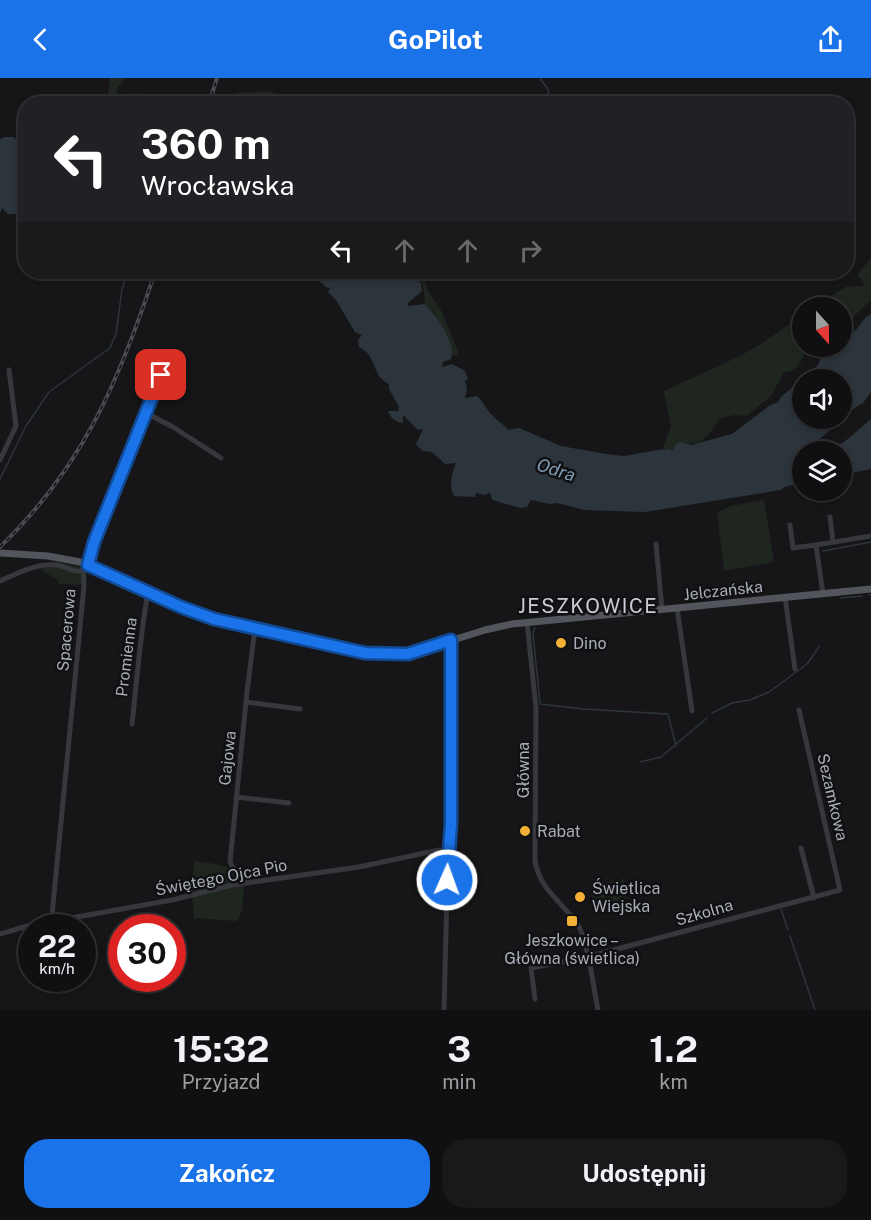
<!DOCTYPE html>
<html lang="pl">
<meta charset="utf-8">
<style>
:root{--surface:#101012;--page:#19191b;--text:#f1f3f6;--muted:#9c9d9f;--line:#303032;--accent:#1a73e8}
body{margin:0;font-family:"Public Sans",sans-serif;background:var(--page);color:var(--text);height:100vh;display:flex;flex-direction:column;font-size:22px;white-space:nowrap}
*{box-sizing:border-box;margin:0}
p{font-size:20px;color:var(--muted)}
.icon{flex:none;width:33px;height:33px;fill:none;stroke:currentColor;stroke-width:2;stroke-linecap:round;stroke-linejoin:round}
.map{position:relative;height:932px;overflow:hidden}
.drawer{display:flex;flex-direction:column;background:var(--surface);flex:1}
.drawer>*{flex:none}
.banner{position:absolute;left:18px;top:18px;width:836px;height:183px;border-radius:24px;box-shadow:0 3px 9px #0003,0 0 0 2px var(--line);background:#202124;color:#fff;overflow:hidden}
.needle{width:39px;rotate:159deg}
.fabs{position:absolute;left:792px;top:219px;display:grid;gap:12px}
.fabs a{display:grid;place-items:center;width:60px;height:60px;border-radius:50%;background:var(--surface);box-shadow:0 3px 9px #0003,0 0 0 2px var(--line);font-size:30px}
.speed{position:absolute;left:18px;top:836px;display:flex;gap:12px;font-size:30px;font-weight:700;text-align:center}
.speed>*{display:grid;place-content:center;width:78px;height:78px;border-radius:50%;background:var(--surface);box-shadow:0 3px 9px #0003,0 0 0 2px var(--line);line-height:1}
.speed small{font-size:15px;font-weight:400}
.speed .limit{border:9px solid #d22;background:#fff;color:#111}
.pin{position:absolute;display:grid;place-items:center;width:51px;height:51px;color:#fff;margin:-26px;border-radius:12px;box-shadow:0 3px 9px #0006}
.me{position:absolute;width:66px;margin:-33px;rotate:2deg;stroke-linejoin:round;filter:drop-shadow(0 0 4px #0008)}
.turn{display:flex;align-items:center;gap:21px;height:126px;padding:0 24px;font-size:27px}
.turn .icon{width:78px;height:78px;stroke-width:2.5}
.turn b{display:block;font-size:42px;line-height:51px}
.lanes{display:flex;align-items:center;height:57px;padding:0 24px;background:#0003;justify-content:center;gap:30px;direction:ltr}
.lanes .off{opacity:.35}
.eta{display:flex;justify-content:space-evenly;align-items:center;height:102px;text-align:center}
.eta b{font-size:36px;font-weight:700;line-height:42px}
.primary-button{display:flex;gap:12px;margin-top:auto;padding:12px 24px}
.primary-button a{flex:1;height:69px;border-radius:24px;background:var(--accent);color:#fff;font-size:24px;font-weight:700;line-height:69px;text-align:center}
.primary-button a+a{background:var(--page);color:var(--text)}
header{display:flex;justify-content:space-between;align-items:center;height:78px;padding:0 24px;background:var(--accent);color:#fff;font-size:27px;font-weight:700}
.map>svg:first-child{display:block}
.green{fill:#1e261f}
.water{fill:#2c353c;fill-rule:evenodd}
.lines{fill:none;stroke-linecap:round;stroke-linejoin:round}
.stream{stroke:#2c353c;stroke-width:1.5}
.minor{stroke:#37383d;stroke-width:5}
.major{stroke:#53555c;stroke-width:7}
.rail-casing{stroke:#4a4c52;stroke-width:4}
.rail{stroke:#111113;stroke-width:1.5;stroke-dasharray:4.5;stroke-linecap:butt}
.route-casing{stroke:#114b97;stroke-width:15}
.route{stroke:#1a73e8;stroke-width:10}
.poi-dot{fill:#f2b134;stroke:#111113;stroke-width:2}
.labels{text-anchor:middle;stroke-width:5;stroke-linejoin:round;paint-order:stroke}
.street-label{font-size:16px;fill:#a8adb8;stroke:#111113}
.poi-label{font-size:16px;fill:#a8adb8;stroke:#111113;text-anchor:start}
.water-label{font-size:18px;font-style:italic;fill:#7f9bb3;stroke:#111113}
.quarter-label{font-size:20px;letter-spacing:1.5px;fill:#c9ccd4;stroke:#111113}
</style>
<header><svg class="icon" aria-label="back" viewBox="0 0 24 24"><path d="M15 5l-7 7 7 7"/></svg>GoPilot<svg class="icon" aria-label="share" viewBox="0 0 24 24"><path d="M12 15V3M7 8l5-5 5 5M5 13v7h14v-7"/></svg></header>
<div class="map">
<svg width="871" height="932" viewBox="0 0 871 932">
<rect width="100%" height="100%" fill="#161618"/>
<path class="green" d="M110,0h16l-9,10v10l4,4 13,-9 11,3 1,6 -39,1z
M267,13l22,5 11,7h-72l7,-10z
M871,180v42l-29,28v-20l-29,-1 33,-20 17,-1 1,-3 -7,-8z
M417,194h5l6,19 14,21 17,41 -2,3 -4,-1 -5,-19 -14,-23 -9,-9 -2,-19z
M802,237v31l14,1 -3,4 -9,4c-5,11 -8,16 -20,17l-13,24 -24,20 -12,-1 -15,3 -8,13 -12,11 -15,2 -12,7 -9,-2 -1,-2 8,-20 -7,-35 2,-2 74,-34 24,-14z
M764,422l10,62 -50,9 -7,-59 14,-6z
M59,485l33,6 19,12 -24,-9 -1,13 -27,-1 -2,-4 -17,-11z
M194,783c13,2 47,4 50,20 1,5 -1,13 -1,18 0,8 -1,16 -7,22l-42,-3 -2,-23z
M624,801l3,20 -34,6 -3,-20z"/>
<path class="water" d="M5,59h9l7,9 4,-9 1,77h-18l-6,-6 -2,5v-74z
M309,194h104l8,12 1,7 -14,12v3l17,-2c11,11 32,39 26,55l-8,3 -1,5 10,-3 13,7 3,8 -3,2 2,8 -2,9 12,-2c7,6 9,14 16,20 5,6 10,7 15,14l11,-2 42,18 45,8 18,2 33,-6 12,-1 4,2 3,-7 4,-2 11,3 41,-11 37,-28 9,-4 3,-5 36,-31 5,-9 11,-10 9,-1v-7l14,-9 10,-13 5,-3v78l-8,11c-10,3 -41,35 -52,44l-2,4 -7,1v31l-18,4 -3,3 -136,22 -60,-2 -28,-7 -7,1 -19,-4 -4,7 -6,1 -29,-8 -2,-8 -5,3 -9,-2 -1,4 -21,-1c-6,-11 -2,-22 2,-33l-11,1 -13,-12 -10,-1 -6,-7 7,-15 -5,1 -15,-15v8c-7,-1 -13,-5 -15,-12h10l1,-4 -10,-18v-5c-14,-6 -13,-20 -21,-30 -2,-3 -6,-5 -9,-7l-1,-7 4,-5 -7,-3 -19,-32 -8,-8 2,-4 -4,-1zM802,302h40v38h-40z
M871,341v50l-29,6v-23l-23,-1 24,-8z"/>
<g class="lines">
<path class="stream" d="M540,0l9,13 -4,11
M0,401l26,-53 23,-34 61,-44 6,-14 6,-45 6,-17
M823,473l48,-9
M869,517h2
M840,520l22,-2
M535,550l-2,5 7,71 43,5 85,5 8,32
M712,635l20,-10 18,-3 19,-8 38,-28 12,-17
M640,684l21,-5 46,-39
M781,831l7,21
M790,858l25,74"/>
<path class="minor" d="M146,335l27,14 48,31
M0,382l16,-34 -7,-56
M830,439l3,25
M790,447l3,23 23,-3
M656,466l6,65
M88,487l6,-23 67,-166
M0,503c18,-8 36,-18 56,-16 11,1 17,9 28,5
M823,516l-7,-49 55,-9
M785,519l10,72
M677,530l15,103
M527,544l9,86 -1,153c6,32 29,41 44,66 9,15 15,64 19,83
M246,624l54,7
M132,646c5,-44 8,-88 16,-132
M236,719l53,6
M801,770l13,50
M249,805l-7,-11 -9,-4 -3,-6 17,-170 8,-64
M54,841l-2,-4 32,-329 -1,-23
M0,856l51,-15 9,1 112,-20 60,-15 127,-18 80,-17 9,1
M535,921l-4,-31 56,-11 253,-67 -41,-180
M444,932l4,-159 3,-27v-184"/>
<path class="major" d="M0,475l48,3 32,6 101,45 33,12 151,34 43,1 77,-24 27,-6 359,-35"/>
<g class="rail-casing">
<path id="rail" d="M209,26l8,-26
M0,469c83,-80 120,-168 155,-275"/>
</g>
<use href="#rail" class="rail"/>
</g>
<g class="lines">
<g class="route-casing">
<path id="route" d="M161,297l-67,167 -6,23 93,42 33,12 151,34 43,1 43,-14v184l-4,56"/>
</g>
<use href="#route" class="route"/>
</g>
<g class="poi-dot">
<circle cx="561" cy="565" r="6"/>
<circle cx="525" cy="753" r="6"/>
<circle cx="580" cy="819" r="6"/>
<rect x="566" y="837" width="12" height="12" rx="3"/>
</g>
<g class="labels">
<g class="street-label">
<text transform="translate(723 512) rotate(-6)" y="6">Jelczańska</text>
<text transform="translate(66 552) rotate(-85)" y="6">Spacerowa</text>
<text transform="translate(126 579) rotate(-83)" y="6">Promienna</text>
<text transform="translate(227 680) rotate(-84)" y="6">Gajowa</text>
<text transform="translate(523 692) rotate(-90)" y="6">Główna</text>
<text transform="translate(833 719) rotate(77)" y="6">Sezamkowa</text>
<text transform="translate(221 799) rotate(-11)" y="6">Świętego Ojca Pio</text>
<text transform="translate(704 834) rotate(-16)" y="6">Szkolna</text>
</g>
<g class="poi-label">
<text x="573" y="571">Dino</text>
<text x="537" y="759">Rabat</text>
<text x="592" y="816">Świetlica<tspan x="592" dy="18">Wiejska</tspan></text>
<text x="572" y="868" text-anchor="middle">Jeszkowice –<tspan x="572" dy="18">Główna (świetlica)</tspan></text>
</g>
<g class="water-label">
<text transform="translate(556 392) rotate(18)" y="6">Odra</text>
</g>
<g class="quarter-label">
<text x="588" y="535">JESZKOWICE</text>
</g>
</g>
</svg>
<div class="fabs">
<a><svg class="needle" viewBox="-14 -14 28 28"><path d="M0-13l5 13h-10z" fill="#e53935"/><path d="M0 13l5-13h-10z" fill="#9c9d9f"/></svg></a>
<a><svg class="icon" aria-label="sound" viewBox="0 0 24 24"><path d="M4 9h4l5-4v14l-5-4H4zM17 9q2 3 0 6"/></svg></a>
<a><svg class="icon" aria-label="layers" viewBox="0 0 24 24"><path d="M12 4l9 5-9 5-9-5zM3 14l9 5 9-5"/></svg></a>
</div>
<div class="speed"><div>22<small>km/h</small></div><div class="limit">30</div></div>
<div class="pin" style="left:161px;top:297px;background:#d93025"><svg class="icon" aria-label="arrive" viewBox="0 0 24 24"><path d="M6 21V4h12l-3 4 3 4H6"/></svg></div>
<svg class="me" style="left:447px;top:802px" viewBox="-20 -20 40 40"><circle r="17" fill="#1a73e8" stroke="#fff" stroke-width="3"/><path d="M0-11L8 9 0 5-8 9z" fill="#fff"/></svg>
<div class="banner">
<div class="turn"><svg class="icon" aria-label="left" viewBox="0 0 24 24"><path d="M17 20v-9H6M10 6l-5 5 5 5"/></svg><div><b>360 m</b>Wrocławska</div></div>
<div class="lanes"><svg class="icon" aria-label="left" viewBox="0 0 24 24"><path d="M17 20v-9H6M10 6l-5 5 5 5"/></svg><svg class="icon off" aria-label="ahead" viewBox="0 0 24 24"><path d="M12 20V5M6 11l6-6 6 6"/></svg><svg class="icon off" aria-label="ahead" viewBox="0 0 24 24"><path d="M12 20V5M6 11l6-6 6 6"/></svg><svg class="icon off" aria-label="right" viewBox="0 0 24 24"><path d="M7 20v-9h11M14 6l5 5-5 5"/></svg></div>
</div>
</div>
<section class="drawer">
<div class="eta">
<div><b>15:32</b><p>Przyjazd</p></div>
<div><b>3</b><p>min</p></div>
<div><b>1.2</b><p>km</p></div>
</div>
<div class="primary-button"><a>Zakończ</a><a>Udostępnij</a></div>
</section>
